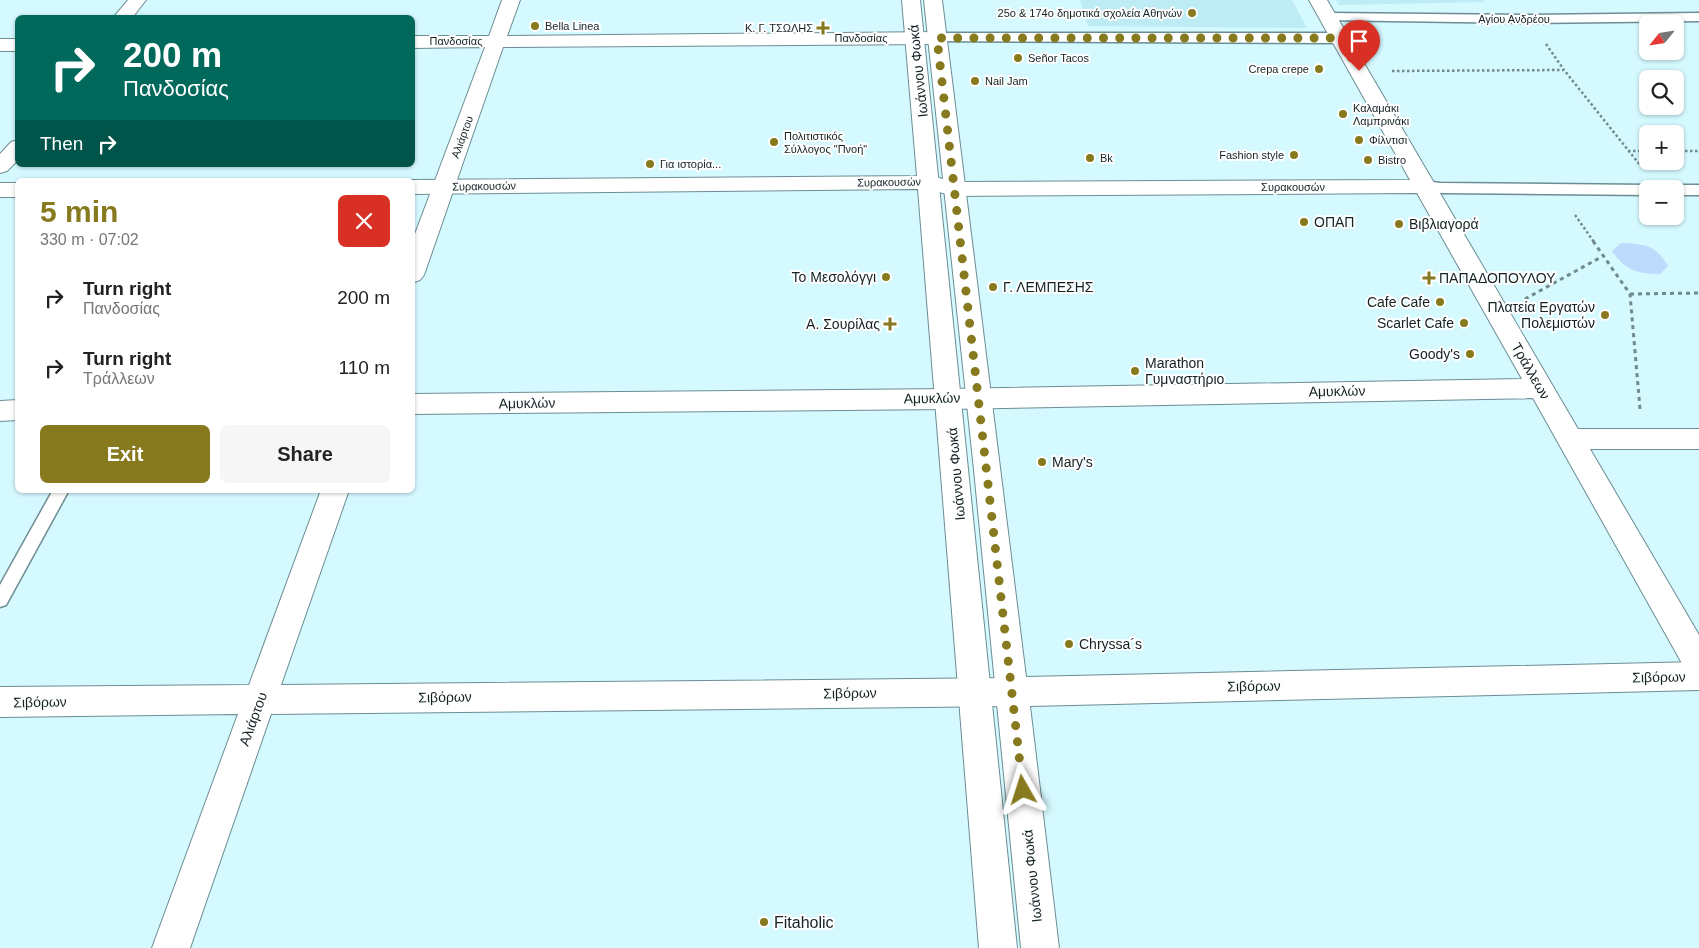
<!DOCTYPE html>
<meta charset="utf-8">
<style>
:root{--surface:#fff;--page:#f6f6f6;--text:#222;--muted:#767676;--accent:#87791e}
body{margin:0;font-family:Helvetica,sans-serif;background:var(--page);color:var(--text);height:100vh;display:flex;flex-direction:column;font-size:19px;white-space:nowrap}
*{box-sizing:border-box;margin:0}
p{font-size:16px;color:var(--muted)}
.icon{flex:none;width:28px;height:28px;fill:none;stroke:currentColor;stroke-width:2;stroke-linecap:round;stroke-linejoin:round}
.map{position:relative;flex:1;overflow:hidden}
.panel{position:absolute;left:15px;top:178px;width:400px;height:315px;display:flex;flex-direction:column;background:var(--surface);border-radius:8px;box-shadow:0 1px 4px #0004}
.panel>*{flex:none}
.guide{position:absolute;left:15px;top:15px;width:400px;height:152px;border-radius:8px;box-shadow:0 1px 4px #0004;background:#00695c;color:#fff;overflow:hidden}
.needle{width:32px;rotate:240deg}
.controls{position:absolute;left:1639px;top:15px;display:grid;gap:10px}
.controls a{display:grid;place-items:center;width:45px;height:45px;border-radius:8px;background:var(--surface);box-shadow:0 1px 4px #0004;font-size:25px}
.pin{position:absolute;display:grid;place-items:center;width:42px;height:42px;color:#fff;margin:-51px -21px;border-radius:50% 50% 50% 0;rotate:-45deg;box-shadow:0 0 5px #0007}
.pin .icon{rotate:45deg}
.me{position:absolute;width:55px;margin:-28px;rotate:354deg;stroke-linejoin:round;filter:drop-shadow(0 0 4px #0008)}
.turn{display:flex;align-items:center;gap:18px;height:105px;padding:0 25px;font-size:22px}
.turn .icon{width:65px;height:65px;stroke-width:2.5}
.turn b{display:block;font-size:35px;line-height:42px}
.then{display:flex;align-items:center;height:48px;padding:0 25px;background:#0003;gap:10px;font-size:19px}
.round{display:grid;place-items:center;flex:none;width:52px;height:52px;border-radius:8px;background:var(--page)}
.summary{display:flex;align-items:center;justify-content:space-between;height:85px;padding:0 25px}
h1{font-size:30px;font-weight:700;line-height:38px;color:var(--accent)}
.button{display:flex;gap:10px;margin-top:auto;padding:10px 25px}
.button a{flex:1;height:58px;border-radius:8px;background:var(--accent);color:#fff;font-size:20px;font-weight:700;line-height:58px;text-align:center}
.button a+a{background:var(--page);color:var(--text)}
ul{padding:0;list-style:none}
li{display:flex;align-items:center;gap:15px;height:70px;padding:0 25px}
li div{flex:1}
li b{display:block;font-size:19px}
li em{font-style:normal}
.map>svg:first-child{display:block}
.built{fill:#beecf4}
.water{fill:#bcdbfd}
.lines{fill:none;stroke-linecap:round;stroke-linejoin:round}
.service-casing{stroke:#6b8d93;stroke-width:3}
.pedestrian-casing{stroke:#6b8d93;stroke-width:3}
.minor-casing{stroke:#6b8d93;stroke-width:2}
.tertiary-casing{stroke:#6b8d93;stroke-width:2}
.path-far1{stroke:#718a8e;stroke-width:2.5;stroke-dasharray:2.5 2.5;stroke-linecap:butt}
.path{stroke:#718a8e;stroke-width:3;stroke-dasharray:4 4;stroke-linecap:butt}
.service{fill:#fff;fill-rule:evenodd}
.pedestrian{fill:#fff;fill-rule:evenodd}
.minor{fill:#fff;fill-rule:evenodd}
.tertiary{fill:#fff;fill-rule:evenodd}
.route{stroke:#87791e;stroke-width:9;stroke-dasharray:0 16.2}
.poi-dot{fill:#87791e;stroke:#fefefe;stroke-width:2}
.labels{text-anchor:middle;stroke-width:4;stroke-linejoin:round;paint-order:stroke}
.far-poi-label{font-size:11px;fill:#142224;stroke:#fefefe;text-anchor:start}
.far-street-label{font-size:11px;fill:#142224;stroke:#fefefe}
.street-label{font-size:14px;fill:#142224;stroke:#fefefe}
.poi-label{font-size:14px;fill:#142224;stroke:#fefefe;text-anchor:start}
.near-poi-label{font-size:16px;fill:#142224;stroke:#fefefe;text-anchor:start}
</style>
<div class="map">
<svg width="1699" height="948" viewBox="0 0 1699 948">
<rect width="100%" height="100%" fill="#d4f9ff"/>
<path class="built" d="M1080,0h212l15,28 -219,-2z
M1336,0h147l2,2 -146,3z"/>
<path class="water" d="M1621,243c23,1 35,2 47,23l-8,8c-23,0 -35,-4 -48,-23z"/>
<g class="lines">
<g class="service-casing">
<path id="service" d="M53,490h16l-63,115 -6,2v-22z"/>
</g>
<g class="pedestrian-casing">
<path id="pedestrian" d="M1328,13l200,2 171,-2v8l-171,2 -205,-3 -2,-3 2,-3z
M937,33h403l5,2 3,3 -3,3 -5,2 -408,-2 -3,-3 3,-3z
M1425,181l15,2 208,2 8,4h-8v6l-208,-2 -21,-3 -3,-4 3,-4z
M1675,185h24v10h-24v-6h-8z"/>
</g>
<g class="minor-casing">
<path id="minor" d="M128,0h18l-14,18h-19z
M502,0h18l-13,36 430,-4 7,2 2,4 -2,4 -7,2 -434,3 -79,228 -4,5 -8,3v-41l73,-195 -73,1v-12h77z
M1309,0h18l251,429h121v20h-109l109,186v43l-11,-4 -155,-276 -584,11 -537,5v-20l537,-5 573,-10 -105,-186 -463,3 -34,-9 -3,-5 3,-5 8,-2 26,7 456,-2z
M0,39h18v12h-18z
M18,140v20l-11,11 -7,2v-19l11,-12z
M18,400v20l-18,1v-20z
M321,490h28l-68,195 732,-7 11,4 5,10 -5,10 -11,4 -742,8 -81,234h-38l86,-234 -238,3v-30l249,-2z"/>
</g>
<g class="tertiary-casing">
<path id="tertiary" d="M902,0h18l97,948h-38l-61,-759 -506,5v-14l505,-4z
M924,0h18l84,677 673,-15v28l-669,16 29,242h-38l-47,-478z
M0,183h18v14h-18z"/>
</g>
<path class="path-far1" d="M1546,44l18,26
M1392,71l172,-1 76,95
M1628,151h20
M1675,151h24
M1575,215l19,27"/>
<path class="path" d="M1593,241l37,53 10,115
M1630,294l69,-1
M1525,299l78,-43"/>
<use href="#service" class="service"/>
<use href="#pedestrian" class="pedestrian"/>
<use href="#minor" class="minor"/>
<use href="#tertiary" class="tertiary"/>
</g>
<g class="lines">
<path class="route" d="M1023,790l-86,-752h403l19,33"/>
</g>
<g class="poi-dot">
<circle cx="1192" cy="13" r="5"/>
<circle cx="535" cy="26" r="5"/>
<path d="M820.5 20.5h5v5h5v5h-5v5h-5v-5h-5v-5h5z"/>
<circle cx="1018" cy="58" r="5"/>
<circle cx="1319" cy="69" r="5"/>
<circle cx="975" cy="81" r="5"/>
<circle cx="1343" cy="114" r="5"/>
<circle cx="1359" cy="140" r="5"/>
<circle cx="774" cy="142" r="5"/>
<circle cx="1294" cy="155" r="5"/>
<circle cx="1090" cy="158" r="5"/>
<circle cx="1368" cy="160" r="5"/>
<circle cx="650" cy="164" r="5"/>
<circle cx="1304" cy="222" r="5"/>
<circle cx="1399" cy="224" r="5"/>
<circle cx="886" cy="277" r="5"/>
<path d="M1426.5 270.5h5v5h5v5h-5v5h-5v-5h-5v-5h5z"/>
<circle cx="993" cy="287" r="5"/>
<circle cx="1440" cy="302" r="5"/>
<circle cx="1605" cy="315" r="5"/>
<circle cx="1464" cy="323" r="5"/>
<path d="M887.5 316.5h5v5h5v5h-5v5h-5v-5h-5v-5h5z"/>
<circle cx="1470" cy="354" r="5"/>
<circle cx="1135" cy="371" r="5"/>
<circle cx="1042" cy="462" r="5"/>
<circle cx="1069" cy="644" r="5"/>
<circle cx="764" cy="922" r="5"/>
</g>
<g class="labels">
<g class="far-poi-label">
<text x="1182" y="17" text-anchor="end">25ο &amp; 174ο δημοτικά σχολεία Αθηνών</text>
<text x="545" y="30">Bella Linea</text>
<text x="813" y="32" text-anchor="end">Κ. Γ. ΤΣΩΛΗΣ</text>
<text x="1028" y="62">Señor Tacos</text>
<text x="1309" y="73" text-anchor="end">Crepa crepe</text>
<text x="985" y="85">Nail Jam</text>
<text x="1353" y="112">Καλαμάκι<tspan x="1353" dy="13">Λαμπρινάκι</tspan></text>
<text x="784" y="140">Πολιτιστικός<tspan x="784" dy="13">Σύλλογος "Πνοή"</tspan></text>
<text x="1369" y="144">Φίλντισι</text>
<text x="1284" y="159" text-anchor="end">Fashion style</text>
<text x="1100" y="162">Bk</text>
<text x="1378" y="164">Bistro</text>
<text x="660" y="168">Για ιστορία...</text>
</g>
<g class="far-street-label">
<text x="1514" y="23">Αγίου Ανδρέου</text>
<text x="861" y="42">Πανδοσίας</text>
<text x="456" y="45">Πανδοσίας</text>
<text transform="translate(462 137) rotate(-70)" y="4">Αλιάρτου</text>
<text transform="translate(889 182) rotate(-1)" y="4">Συρακουσών</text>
<text transform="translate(484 186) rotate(-1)" y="4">Συρακουσών</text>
<text x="1293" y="191">Συρακουσών</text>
</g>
<g class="street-label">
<text transform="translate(918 71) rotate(-96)" y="5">Ιωάννου Φωκά</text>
<text transform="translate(1531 371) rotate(60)" y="5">Τράλλεων</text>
<text transform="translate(1337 391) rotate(-1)" y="5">Αμυκλών</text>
<text transform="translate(932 398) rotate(-1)" y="5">Αμυκλών</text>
<text transform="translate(527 403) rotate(-1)" y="5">Αμυκλών</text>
<text transform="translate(956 474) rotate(-95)" y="5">Ιωάννου Φωκά</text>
<text transform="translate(1659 677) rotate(-1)" y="5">Σιβόρων</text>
<text transform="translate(1254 686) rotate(-1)" y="5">Σιβόρων</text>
<text transform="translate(850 693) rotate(-1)" y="5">Σιβόρων</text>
<text transform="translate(445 697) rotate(-1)" y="5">Σιβόρων</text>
<text transform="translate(40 702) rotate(-1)" y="5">Σιβόρων</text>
<text transform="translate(253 719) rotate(-70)" y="5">Αλιάρτου</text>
<text transform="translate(1032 876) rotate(-96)" y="5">Ιωάννου Φωκά</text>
</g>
<g class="poi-label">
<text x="1314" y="227">ΟΠΑΠ</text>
<text x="1409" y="229">Βιβλιαγορά</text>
<text x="876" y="282" text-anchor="end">Το Μεσολόγγι</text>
<text x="1439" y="283">ΠΑΠΑΔΟΠΟΥΛΟΥ</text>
<text x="1003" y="292">Γ. ΛΕΜΠΕΣΗΣ</text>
<text x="1430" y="307" text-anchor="end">Cafe Cafe</text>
<text x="1595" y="312" text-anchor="end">Πλατεία Εργατών<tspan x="1595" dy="16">Πολεμιστών</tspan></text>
<text x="1454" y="328" text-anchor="end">Scarlet Cafe</text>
<text x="880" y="329" text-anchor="end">Α. Σουρίλας</text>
<text x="1460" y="359" text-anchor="end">Goody's</text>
<text x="1145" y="368">Marathon<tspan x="1145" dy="16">Γυμναστήριο</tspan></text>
<text x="1052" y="467">Mary's</text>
<text x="1079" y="649">Chryssa´s</text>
</g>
<g class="near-poi-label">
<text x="774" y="928">Fitaholic</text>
</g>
</g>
</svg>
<div class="controls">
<a><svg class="needle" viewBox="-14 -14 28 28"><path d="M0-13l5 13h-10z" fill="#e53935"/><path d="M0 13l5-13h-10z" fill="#767676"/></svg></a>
<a><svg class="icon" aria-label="search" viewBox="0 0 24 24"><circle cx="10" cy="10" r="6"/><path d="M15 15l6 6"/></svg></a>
<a>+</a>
<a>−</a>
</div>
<div class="pin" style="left:1359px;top:71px;background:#d93025"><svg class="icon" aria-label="arrive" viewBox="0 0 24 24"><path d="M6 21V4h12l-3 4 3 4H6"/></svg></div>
<svg class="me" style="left:1023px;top:790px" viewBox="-20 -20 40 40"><path d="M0-17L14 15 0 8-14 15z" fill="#87791e" stroke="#fff" stroke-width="4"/></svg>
<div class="guide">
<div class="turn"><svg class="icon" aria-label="right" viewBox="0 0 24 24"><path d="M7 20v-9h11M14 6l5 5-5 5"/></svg><div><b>200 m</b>Πανδοσίας</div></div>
<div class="then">Then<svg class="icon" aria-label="right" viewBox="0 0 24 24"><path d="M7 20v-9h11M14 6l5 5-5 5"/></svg></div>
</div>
<section class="panel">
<div class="summary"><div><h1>5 min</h1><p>330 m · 07:02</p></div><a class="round" style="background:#d93025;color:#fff"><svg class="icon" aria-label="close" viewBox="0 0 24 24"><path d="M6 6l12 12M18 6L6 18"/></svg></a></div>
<ul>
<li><svg class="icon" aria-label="right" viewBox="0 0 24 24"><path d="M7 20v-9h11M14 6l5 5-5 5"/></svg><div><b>Turn right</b><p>Πανδοσίας</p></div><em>200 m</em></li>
<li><svg class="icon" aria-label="right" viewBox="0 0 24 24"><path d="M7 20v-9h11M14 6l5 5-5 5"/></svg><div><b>Turn right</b><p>Τράλλεων</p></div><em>110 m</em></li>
</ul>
<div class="button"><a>Exit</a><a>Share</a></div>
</section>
</div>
